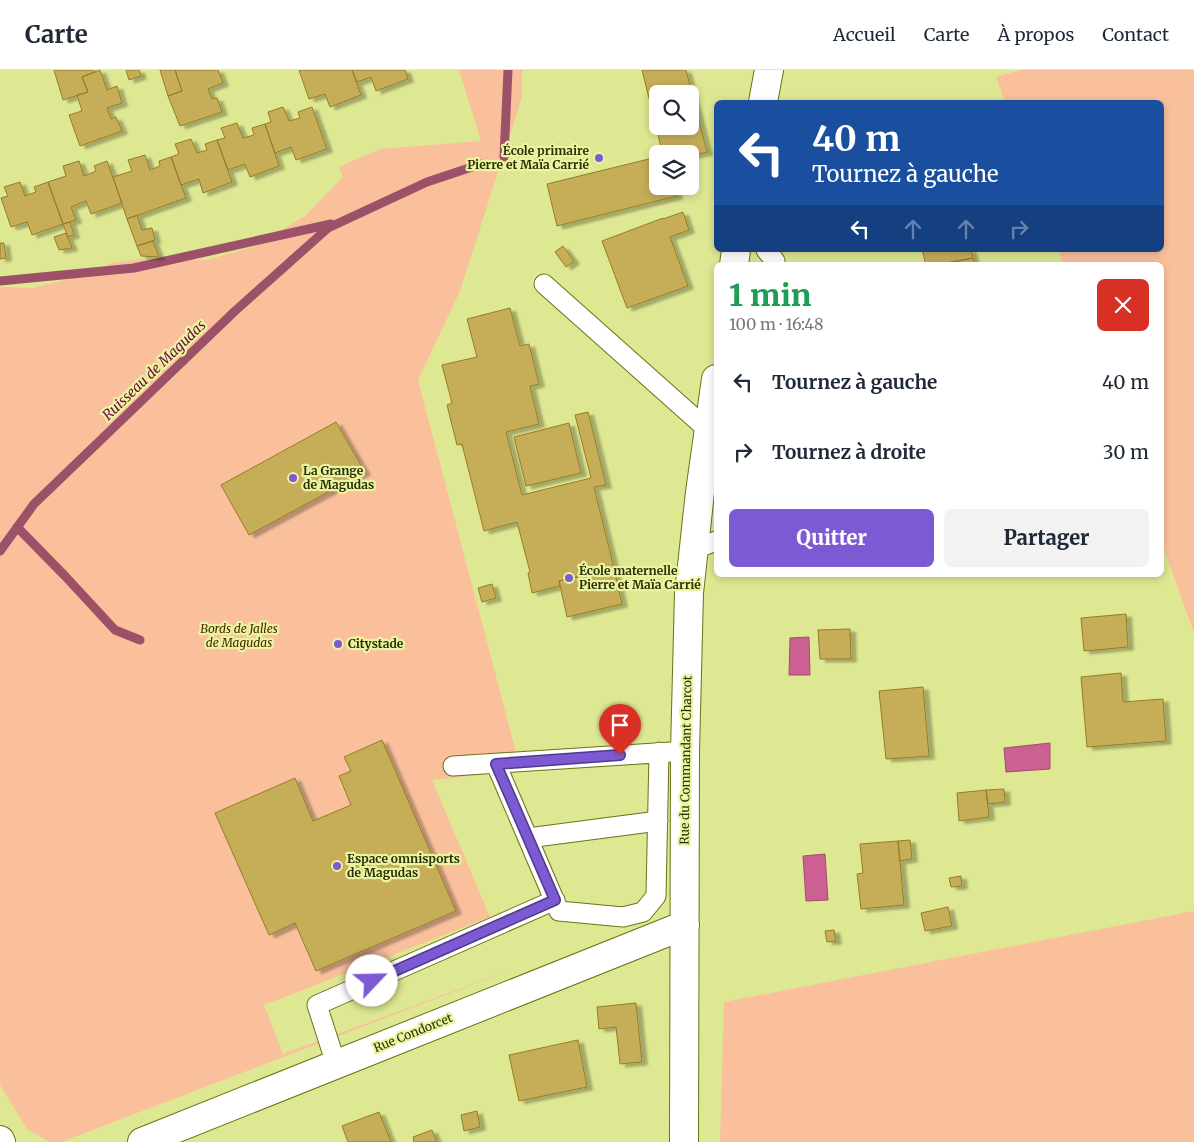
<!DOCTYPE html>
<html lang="fr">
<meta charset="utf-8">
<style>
:root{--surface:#fff;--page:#f2f2f3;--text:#1f2937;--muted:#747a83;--line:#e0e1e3;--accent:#7d5ad4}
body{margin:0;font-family:Merriweather,serif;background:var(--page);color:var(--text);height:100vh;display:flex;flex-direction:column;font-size:19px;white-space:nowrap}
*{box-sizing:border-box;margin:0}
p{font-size:16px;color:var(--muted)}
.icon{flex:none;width:28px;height:28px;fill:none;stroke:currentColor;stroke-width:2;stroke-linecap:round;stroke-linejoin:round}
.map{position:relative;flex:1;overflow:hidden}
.details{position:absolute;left:714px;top:192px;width:450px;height:315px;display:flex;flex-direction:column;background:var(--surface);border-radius:8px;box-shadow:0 2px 8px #0003}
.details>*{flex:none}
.hud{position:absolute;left:714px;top:30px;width:450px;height:152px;border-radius:8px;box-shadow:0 2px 8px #0003;background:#1a4fa0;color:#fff;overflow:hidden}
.controls{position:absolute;left:649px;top:15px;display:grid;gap:10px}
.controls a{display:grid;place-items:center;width:50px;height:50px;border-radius:8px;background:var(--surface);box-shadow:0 2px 8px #0003;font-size:25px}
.pin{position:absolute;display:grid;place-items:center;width:42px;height:42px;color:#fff;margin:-51px -21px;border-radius:50% 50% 50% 0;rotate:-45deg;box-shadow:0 0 5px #0007}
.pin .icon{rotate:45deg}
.me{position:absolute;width:55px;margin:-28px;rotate:66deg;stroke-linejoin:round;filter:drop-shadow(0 0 4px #0008)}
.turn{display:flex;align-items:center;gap:18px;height:105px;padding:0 15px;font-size:22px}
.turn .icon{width:65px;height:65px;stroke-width:2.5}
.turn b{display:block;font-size:35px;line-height:42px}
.lanes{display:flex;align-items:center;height:48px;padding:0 15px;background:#0003;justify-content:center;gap:25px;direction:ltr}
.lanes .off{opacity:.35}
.round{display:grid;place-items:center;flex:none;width:52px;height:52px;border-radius:8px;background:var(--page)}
.headline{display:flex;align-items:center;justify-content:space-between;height:85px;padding:0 15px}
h1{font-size:30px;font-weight:800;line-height:38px;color:#1e9e55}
.button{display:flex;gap:10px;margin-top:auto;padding:10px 15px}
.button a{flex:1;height:58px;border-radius:8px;background:var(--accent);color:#fff;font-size:20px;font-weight:800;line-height:58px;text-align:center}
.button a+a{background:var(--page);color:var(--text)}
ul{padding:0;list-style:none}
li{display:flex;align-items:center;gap:15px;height:70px;padding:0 15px}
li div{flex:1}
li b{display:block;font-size:19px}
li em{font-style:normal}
header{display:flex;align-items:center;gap:30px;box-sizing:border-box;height:70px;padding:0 25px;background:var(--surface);border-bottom:1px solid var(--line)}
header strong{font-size:24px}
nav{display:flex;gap:28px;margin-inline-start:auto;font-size:18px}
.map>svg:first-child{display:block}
.green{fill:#fac09c}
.water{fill:#cc6092;stroke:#9c5169}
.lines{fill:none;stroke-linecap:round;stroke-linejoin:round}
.stream{stroke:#9c5169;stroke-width:9}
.building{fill:#c6ad58;stroke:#967d23;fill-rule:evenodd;filter:url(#shadow)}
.service-casing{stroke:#6c7217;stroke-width:21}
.minor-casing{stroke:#6c7217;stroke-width:30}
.service{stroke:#fff;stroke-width:19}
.minor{stroke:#fff;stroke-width:28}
.route-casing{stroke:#513a8a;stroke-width:12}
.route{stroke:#7d5ad4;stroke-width:9}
.poi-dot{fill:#7d5ad4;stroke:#ebf49e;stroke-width:2}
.labels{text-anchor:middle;stroke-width:4.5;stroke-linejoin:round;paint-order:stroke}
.poi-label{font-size:12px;font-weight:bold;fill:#2b2e0a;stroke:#ebf49e;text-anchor:start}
.park-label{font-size:12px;font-style:italic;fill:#4b2507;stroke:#ebf49e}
.street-label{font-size:12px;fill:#2b2e0a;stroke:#ebf49e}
.water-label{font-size:14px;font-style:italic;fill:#6f0743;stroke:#ebf49e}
</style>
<header>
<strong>Carte</strong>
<nav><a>Accueil</a><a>Carte</a><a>À propos</a><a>Contact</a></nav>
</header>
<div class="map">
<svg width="1194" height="1072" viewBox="0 0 1194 1072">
<defs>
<filter id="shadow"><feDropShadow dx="5.5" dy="3" stdDeviation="1" flood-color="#0004"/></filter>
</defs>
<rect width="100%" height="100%" fill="#dee791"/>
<path class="green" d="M459,0h63v27l-62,194 -42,89 103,391 -89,9 58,137 -226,88 19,49 228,-84 -450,172h-11l-23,-13 -27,-44v-798l32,1 50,-12 30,-13 30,-4 65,1 49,-14 49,-30 38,-39 -4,-10 41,-18 101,-8z
M1021,0h173v563l-33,-92v-276h-98l-5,-15h103v-148h-156l-9,-25z
M1194,841v231h-474l4,-140z"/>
<path class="water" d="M809,567l1,38h-21l1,-37z
M1050,673v26l-44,3 -2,-24z
M825,784l3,46 -22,1 -3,-45z"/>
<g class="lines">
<path class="stream" d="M504,87l4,-87
M0,211l134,-13 197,-44
M17,457l48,49 50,54 25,10
M0,481l34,-47 201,-193 93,-83 99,-46 54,-18"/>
</g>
<path class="building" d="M54,0h40l1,2 -13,5 6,15 -25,8z
M100,0l7,20 10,-4 5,17 -15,5 4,11 5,-2 6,14 -42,15 -11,-31 13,-4 -5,-16 11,-3 -6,-15z
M126,0h13l2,6 -12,4z
M160,0h15l7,21 -14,5z
M175,0h43l5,13 -15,6 4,10 5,-1 5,14 -42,14 -12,-30 14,-5z
M299,0h53l9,25 -31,12 -5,-13 -16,5z
M352,0h53l3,9 -32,12 -5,-14 -14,5z
M642,0h44l21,82 -17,4v-2h-32v32h17l2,10 -120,30 -10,-42 110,-27 -1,-4 6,-2zM658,24h32v32h-32z
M283,37l6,14 11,-3 -2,-6 14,-5 15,42 -31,11 -5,-13 -16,6 -10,-29 6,-2 -3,-10z
M237,53l6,15 11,-3 -2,-7 13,-4 14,42 -29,11 -5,-13 -17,6 -11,-30 8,-2 -4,-10z
M191,69l6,14 10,-3 -2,-6 12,-4 15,42 -29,11 -4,-14 -18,6 -10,-28 8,-3 -4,-10z
M145,85l5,15 10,-4 -1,-5 12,-4 15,41 -59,21 -14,-42 19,-6 -4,-11z
M79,91l5,15 12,-5 -2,-5 13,-5 15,42 -31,11 -5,-13 -15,6 5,13 -13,4 -15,-42 18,-6 -3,-10z
M20,112l5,14 11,-4 -2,-5 14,-5 15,42 -31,11 -5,-13 -16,5 -10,-29 7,-2 -4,-9z
M683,142l6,18 -19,7 18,49 -61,22 -25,-67 61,-23v1z
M137,145l5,15 10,-2 3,12 -18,6 -10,-27z
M70,152l4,13 -6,2 -5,-13z
M66,163l6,15 -13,2 -5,-13z
M153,171l6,16 -18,-1 -4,-10z
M0,173h4l2,15 -6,1z
M563,176l11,15 -8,6 -11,-15z
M922,180h49l2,8 -26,5 1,2h-22z
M973,188l2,7h-27l-1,-2z
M510,238l10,38 9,-2 10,40 -9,2 9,38 -33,8 16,63 69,-17 -16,-63 13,-3 18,73 -12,2 20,81 -55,13 1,5 -28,7 -4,-20 2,-1 -13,-50 -33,9 -22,-87 -5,1 -10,-40 5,-2 -10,-38 35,-8 -10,-38z
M336,352l29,50 -116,63 -28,-50z
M569,353l12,50 -55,13 -12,-49z
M614,498l8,36 -55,13 -8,-36z
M492,514l4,14 -14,4 -4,-14z
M1126,544l2,33 -44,4 -3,-33z
M850,559l1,30h-31l-2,-29z
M1121,603l2,29 40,-3 3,42 -79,6 -6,-70z
M923,617l6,69 -43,3 -7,-68z
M382,670l74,171 -140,60 -21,-48 -26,12 -54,-122 80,-35 18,43 38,-16 -12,-29 12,-5 -7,-14z
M1004,719l1,13 -17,2 -2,-14z
M986,720l3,27 -30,4 -2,-28z
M910,770l2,19 -12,2 -2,-20z
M898,771l6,64 -43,4 -4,-35 6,-1 -3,-29z
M961,806l1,10 -11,1 -2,-9z
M948,837l4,19 -27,5 -4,-18z
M834,860l2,11 -9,1 -2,-11z
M636,933l6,59 -22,2 -4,-37 -17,2 -2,-22z
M578,970l9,47 -68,14 -10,-46z
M477,1041l3,16 -16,4 -3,-16z
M379,1042l12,30h-43l-6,-16z
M432,1060l5,12h-23l-1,-5z"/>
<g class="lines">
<g class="service-casing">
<path id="service" d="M766,180l9,11v4
M544,214l164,146
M693,480l23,-9
M496,694l63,147 64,6 20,-5 13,-16 3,-144
M453,696l218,-14
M528,768l130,-17
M336,994l-19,-59 238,-105"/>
</g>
<g class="minor-casing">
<path id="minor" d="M763,32l6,-32
M734,195l2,-15
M0,1070l1,2
M142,1072l543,-217
M684,1072l1,-391 4,-158 11,-101 16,-113"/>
</g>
<use href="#service" class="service"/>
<use href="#minor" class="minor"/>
</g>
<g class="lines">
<g class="route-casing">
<path id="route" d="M372,911l183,-81 -59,-136 124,-9"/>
</g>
<use href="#route" class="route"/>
</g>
<g class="poi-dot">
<circle cx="599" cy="88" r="5"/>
<circle cx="293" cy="408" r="5"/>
<circle cx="569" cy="508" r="5"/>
<circle cx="338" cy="574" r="5"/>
<circle cx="337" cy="796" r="5"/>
</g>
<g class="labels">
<g class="poi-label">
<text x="589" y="85" text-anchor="end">École primaire<tspan x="589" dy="14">Pierre et Maïa Carrié</tspan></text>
<text x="303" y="405">La Grange<tspan x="303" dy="14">de Magudas</tspan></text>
<text x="579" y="505">École maternelle<tspan x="579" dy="14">Pierre et Maïa Carrié</tspan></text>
<text x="348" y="578">Citystade</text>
<text x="347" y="793">Espace omnisports<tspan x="347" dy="14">de Magudas</tspan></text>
</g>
<g class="park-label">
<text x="239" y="563">Bords de Jalles<tspan x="239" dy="14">de Magudas</tspan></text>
</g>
<g class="street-label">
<text transform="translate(686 690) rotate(-89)" y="4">Rue du Commandant Charcot</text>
<text transform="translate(413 963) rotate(-22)" y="4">Rue Condorcet</text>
</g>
<g class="water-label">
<text transform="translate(154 300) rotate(-44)" y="5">Ruisseau de Magudas</text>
</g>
</g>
</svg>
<div class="controls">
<a><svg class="icon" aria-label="search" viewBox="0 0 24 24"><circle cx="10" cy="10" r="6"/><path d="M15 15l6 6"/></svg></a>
<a><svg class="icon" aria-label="layers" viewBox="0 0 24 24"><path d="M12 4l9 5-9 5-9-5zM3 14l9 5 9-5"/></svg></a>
</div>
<div class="pin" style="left:620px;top:685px;background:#d93025"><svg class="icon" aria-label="arrive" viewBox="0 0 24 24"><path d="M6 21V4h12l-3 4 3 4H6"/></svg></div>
<svg class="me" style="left:372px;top:911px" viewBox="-20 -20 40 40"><circle r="19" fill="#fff"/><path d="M0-13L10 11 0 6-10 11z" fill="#7d5ad4"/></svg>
<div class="hud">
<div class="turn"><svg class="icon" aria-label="left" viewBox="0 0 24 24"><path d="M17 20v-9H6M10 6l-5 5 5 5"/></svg><div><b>40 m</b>Tournez à gauche</div></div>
<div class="lanes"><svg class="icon" aria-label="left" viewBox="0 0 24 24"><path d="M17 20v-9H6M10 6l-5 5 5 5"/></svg><svg class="icon off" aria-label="ahead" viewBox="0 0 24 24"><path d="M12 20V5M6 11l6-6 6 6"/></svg><svg class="icon off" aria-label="ahead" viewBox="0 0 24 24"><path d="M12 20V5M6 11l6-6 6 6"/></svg><svg class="icon off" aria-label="right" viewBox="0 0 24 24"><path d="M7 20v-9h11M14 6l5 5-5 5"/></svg></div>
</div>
<section class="details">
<div class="headline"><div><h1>1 min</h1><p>100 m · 16:48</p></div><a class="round" style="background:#d93025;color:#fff"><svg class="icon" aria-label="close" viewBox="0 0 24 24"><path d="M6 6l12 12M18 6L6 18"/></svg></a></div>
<ul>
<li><svg class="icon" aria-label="left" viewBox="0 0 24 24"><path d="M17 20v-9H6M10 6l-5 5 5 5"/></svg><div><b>Tournez à gauche</b></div><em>40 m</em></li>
<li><svg class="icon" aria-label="right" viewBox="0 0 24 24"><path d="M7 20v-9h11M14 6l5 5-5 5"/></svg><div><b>Tournez à droite</b></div><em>30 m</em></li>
</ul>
<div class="button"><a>Quitter</a><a>Partager</a></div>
</section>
</div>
